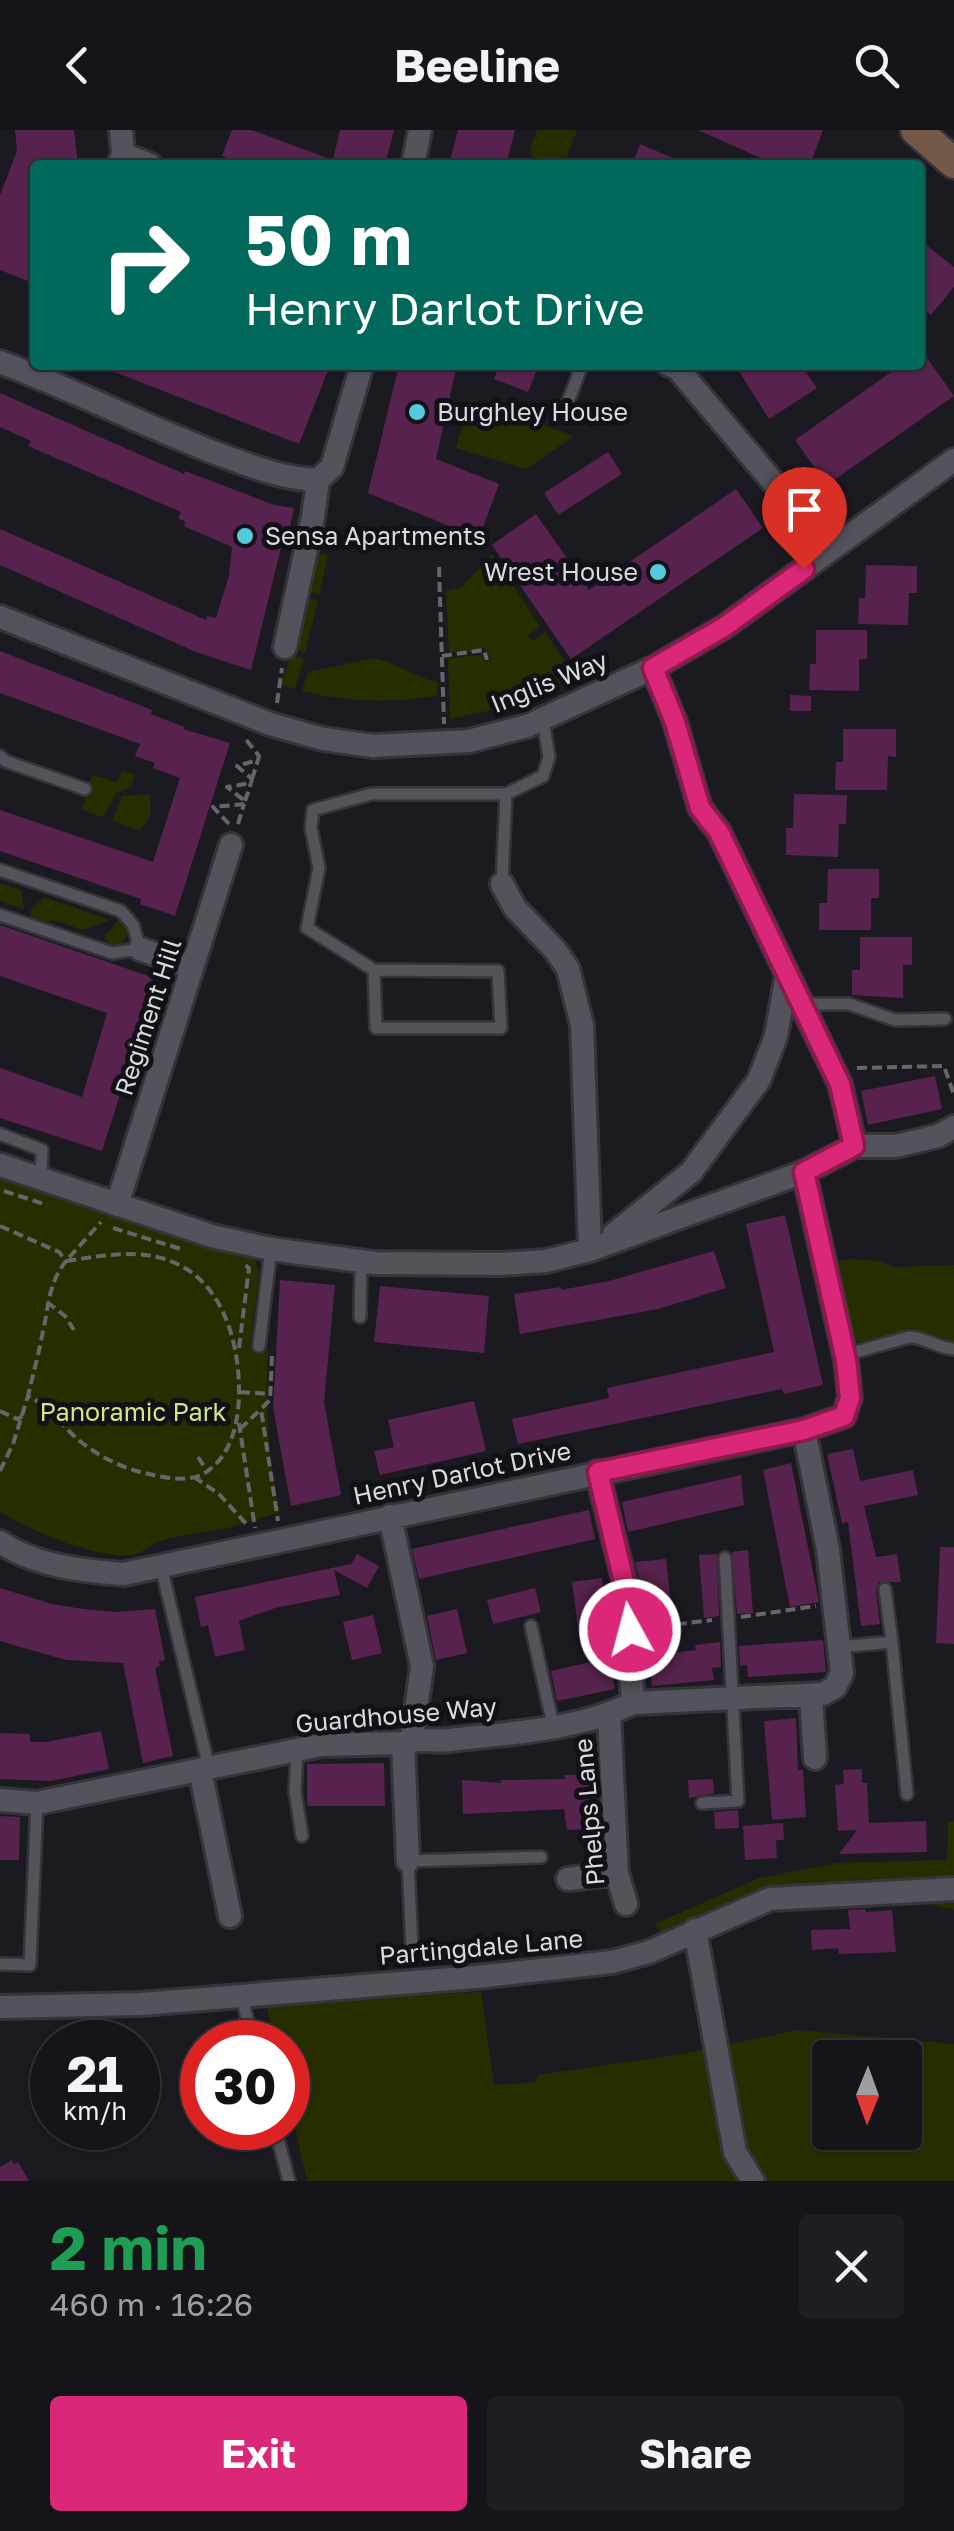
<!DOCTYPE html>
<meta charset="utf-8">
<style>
:root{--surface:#141419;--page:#1d1d22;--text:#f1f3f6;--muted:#9d9ea2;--line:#333338;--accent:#db2777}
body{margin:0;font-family:"Golos Text",sans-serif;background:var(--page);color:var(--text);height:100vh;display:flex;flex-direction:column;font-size:38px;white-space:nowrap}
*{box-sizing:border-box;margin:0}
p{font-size:32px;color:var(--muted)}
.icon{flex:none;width:55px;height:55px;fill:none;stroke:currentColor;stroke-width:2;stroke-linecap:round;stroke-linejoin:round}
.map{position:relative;height:2051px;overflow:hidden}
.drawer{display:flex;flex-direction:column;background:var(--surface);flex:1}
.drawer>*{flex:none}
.guide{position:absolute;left:30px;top:30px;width:895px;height:210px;border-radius:10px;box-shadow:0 2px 8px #0004,0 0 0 2px var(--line);background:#00695c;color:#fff;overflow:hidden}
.needle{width:65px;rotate:181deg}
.tools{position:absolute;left:812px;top:1910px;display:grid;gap:20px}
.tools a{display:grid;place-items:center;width:110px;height:110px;border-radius:10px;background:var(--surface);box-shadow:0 2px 8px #0004,0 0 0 2px var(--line);font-size:50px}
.speed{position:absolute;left:30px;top:1890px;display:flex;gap:20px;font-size:50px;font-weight:700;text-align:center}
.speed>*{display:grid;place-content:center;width:130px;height:130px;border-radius:50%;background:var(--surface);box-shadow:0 2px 8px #0004,0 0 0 2px var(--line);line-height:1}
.speed small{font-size:25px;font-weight:400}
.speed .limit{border:15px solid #d22;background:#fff;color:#111}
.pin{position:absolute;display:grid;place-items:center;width:85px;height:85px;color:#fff;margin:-102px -42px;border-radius:50% 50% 50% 0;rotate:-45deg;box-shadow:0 0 10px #0007}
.pin .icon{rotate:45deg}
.me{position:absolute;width:110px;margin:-55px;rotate:353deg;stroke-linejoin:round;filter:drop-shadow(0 0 8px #0008)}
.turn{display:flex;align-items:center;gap:35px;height:210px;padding:0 50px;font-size:45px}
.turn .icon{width:130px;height:130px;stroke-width:2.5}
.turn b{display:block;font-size:70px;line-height:85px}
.round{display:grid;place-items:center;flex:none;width:105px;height:105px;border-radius:10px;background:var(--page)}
.head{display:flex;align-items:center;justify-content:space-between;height:170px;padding:0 50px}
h1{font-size:60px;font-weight:700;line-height:75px;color:#1e9e55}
.action{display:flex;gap:20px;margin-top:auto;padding:20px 50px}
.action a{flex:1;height:115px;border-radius:10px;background:var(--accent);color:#fff;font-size:40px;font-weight:700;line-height:115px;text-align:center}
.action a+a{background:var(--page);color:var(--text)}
header{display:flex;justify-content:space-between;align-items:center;height:130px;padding:0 50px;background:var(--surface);font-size:45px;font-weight:700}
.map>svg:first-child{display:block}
.green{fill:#262e00;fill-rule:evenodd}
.building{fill:#57234e}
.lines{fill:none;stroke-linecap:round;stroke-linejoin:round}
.lane-casing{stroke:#353439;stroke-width:16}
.street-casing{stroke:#353439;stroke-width:28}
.secondary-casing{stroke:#353439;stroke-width:35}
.path{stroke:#65656a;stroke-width:4;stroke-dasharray:10 5;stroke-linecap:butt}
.lane{stroke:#54525a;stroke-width:11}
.street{stroke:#54525a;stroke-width:22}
.secondary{stroke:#755948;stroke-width:30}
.route-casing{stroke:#8e194d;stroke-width:25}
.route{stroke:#db2777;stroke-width:18}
.poi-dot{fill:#54cadc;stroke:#121118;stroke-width:4}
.labels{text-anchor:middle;stroke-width:10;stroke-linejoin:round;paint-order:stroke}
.poi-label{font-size:25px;fill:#dbdbdf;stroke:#121118;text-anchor:start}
.street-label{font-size:25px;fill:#dbdbdf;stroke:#121118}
.park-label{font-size:25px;fill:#d0e783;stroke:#121118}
</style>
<header><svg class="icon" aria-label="back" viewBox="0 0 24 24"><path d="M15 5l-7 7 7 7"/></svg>Beeline<svg class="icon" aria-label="search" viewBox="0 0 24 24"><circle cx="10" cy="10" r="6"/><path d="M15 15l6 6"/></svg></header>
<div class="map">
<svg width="954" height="2051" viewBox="0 0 954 2051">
<rect width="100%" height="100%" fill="#1b1a21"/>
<path class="green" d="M537,0h40l-13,35h-29l-5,-15z
M470,269l104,37 -48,33 -70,-21z
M317,422l11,3 -9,40 -11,-3z
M492,424l48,72 -12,10 5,5 12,-9 22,33 9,-4 2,14 -63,30 -65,14 -2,-61 34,-3 2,7 7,-2 -6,-13 -12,5h-24l-3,-61 16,-4z
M308,468l10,2 -13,53 -12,-3z
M291,525l13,4 -9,30 -14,-5z
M373,528c23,4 41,19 64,24l1,13c-45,9 -90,7 -136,-4l6,-19z
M122,641l13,4 -4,12 -15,6 -13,24 -21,-7 10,-35 25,7z
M150,664v24l-10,12 -28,-9 10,-25z
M0,753l21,7 3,19 -24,-8z
M44,767l66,23 -27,10 -29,-10 -8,3 -15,-5 -1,-7z
M120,788l9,13 -7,13 -12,1 -6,-8z
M0,1045l255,85 4,12 -9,76 18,2c-2,55 -1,109 12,163 -15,3 -29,9 -45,13 -25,7 -52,7 -77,16 -10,3 -15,12 -27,13 -36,4 -99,-24 -131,-43z
M851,1129l29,2 14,6 60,-2v77l-41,-13 -53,13 -6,-2 -18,-78z
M954,1691v89l-52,-12 -86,-7 -151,47 -10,-14 104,-46 78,-15 110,-3 1,-38z
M481,1862l13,93 42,-3 2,-7 144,-21 116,-24 156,14v137h-647l-19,-84v-55h-13l-9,-38zM830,1928h75v74h-75z"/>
<path class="building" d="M15,0h59l4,35h-43v103l-5,14 -30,-12v-75l17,-44z
M232,0h19l82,30 7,-30h54l-9,35h-140l-23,-9z
M458,0h57l-9,35h-57z
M698,0h125l-13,35h-34z
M640,14l49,21h-57z
M920,110l34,27v20l-23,28 -11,-9z
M920,218l34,48 -127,89 -32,-45 106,-75h19z
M97,235h233l-31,79z
M399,235h58l-21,94 63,25 -20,54 -111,-45z
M499,235h40l-11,27 -34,-13z
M735,235h66l16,23 -48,31z
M0,263l184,81 1,-3 89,34 20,3 -4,19h-4l-35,143 -55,-18 -196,-87v-36l206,91 1,-4 9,2 13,-42 3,-29 -48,-21 2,-4 -8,-4 3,-6 -153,-66 3,-5 -31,-14z
M608,322l14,22 -64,41 -14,-22z
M736,359l27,39 -192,131 -79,-114 44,-31 53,76z
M866,435l51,1v27h-8l-1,32 -50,-1 1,-26h6z
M816,500h51v29h-8v32l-50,-1 1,-26h6z
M0,521l152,59 -1,4 33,13 -1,2 47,14 -55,173 -35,-12 1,-5 -141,-48v-41l153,52 27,-84 -27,-10 2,-5 -20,-7 5,-12 -140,-51z
M790,565l21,1v15h-21z
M843,599h53v28l-8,-1 -1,34h-52l1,-28h7z
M794,664l53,1 -1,29h-7l-1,33 -52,-2v-27h7z
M828,739h51v29h-8v32h-52v-27h8z
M0,795l157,54 -55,172 -102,-33v-50l82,29 25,-84 -107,-37z
M860,807h52v28h-9v33l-51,-3v-25h8z
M935,946l7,33 -74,16 -7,-34z
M785,1085l38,170 -39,9 -2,-5 -264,55 -6,-25 97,-21 -2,-10 167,-36 -28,-128z
M714,1121l12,37 -68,21 -138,25 -6,-40 47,-7v3l48,-9z
M280,1150l55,5 -11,117 17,93 -50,11 -18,-99z
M380,1156l109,10 -5,57 -110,-11z
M474,1271l12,50 -106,24 -6,-24 20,-4 -6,-27z
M853,1319l7,32 53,-11 5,25 -54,11 12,51 21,-3 4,28h-22l-3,8 4,34 -19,2 -13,-104 -6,1 -15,-69z
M791,1333l28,139 -29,5 -27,-137z
M741,1345l3,30 -116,27 -6,-30z
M589,1380l6,29 -176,40 -7,-30z
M940,1417h14v97l-18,-1z
M748,1420l5,63 -16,1 -5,-62z
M357,1424l22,12 -12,22 -33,-18 6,25 -65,13 -36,13 6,29 -30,7 -7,-32 -7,2 -6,-30 156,-33z
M717,1424l2,62 -15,2 -5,-63z
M666,1429l7,61 -15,1 5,33 33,-4 -1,-5 25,-3 1,25 -9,1 2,12 -62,6 -2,-17 -4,1 -6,-88 -5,-20z
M602,1448l6,47 -30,3 -6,-46z
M0,1458l52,16 31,5 34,3 38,-3 10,51 -6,1 1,5 -5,2 18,88 -30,7 -20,-100 -57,-3 -66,-19z
M535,1458l6,24 -48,12 -6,-24z
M457,1479l10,44 -31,7 -9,-44z
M373,1485l9,38 -30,7 -9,-38z
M823,1510l3,32 -78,5 -1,-12 -7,1 -1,-20z
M608,1528l7,31 -58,12 -6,-30z
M796,1588l2,52h5l3,47 -34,3 -8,-99z
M101,1601l8,38 -58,12 -51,-2v-46l30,1v8h17z
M384,1633l1,43h-78v-42z
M862,1639v14h5l2,40 57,-2 1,31 -88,2 18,-24 -19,1 -3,-46 9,-1 -1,-14z
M565,1645h22l-2,10 13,1v33l-11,1 1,9 -21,1 -3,-21 -101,5 -1,-34 39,3v-3l64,-1z
M713,1649l1,14 -25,5 -1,-18z
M738,1680l1,18 -24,1 -1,-17z
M0,1686l20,1 -1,43h-19z
M783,1693l1,17h-8l1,18 -32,2 -2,-34z
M865,1779l1,3 26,-2 4,42 -57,2 -1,-6 -26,2 -1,-20 39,-1 -2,-19z
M12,2030l2,4 4,-2 11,19h-29v-14z"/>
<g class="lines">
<g class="lane-casing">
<path id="lane" d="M563,285l19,-50
M0,626l5,5 80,28
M0,740l121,41 12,14 7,24 -28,4 -112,-38
M502,754l4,-90
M374,840l2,58h125l-3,-57 -124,-1 -67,-42 12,-60 -8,-40 2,-18 58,-16h135l37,-18 6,-19 -6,-38
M802,874h47l46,16 50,-1
M0,1004l42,16 -1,28
M360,1187l1,-56
M259,1216l12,-97
M845,1225l64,-18c16,0 28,11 45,12
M161,1436l48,202
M885,1459l7,53
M531,1496l22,99
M839,1517l53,-5 15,152
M297,1620l-2,41 7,45
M702,1673l36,-2 -13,-243
M412,1819l-4,-88 133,-4
M0,1834l30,1 7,-162
M241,1864l12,48
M275,1998l14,53"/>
</g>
<g class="street-casing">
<path id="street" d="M123,24l27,11
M119,35l4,-11 -2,-24
M413,35l7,-35
M0,232c75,28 146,65 221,93 33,12 62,24 97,25l14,-13 30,-102
M669,235l8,3 129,153 19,31
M0,487l270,107 53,15 50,7 96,-5 58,-15 126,-58 71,-41 230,-167
M285,517l28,-130 5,-37
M653,538l22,54 25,86 19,24 121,252 15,62
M502,754l13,24 41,43 12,18 14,56 8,225
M140,819l52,18
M0,1035l212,71 59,13 104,14 125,1 46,-3 44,-11 214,-78 51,-26h41l42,-10 16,-9
M117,1075l114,-360
M614,1104l77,-62 68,-92 17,-44 11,-62
M597,1342l28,111 8,120
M390,1386l32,150 -10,73
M0,1412c35,24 83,29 124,32l680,-144 40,-14 6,-19 -4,-37 -42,-188
M811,1566l4,62
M609,1585l8,158 9,31
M403,1613l5,118
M200,1640l30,146
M0,1670l37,3 284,-58 82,-2c15,-6 31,-1 47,-3 60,-7 129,-10 183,-37l190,-9 12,-7 7,-14 -14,-123 -24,-120
M568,1749l49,-6
M695,1800l40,222 18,29
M0,1877l141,-3 335,-27 136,-15 37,-10 121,-53 184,-10"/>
</g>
<g class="secondary-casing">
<path id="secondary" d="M916,0l38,33"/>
</g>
<path class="path" d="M439,437l5,157
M442,526l42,-6 3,10
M277,573l5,-35
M252,649l6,-19
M245,671l6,-18
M229,694l-16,-17 31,-3 1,-3 -18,-14 24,-4 1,-4 -15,-13 21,-6 1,-4 -15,-19
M238,694l6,-20
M857,938l87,-2 10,29
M4,1061l43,14
M0,1096l59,26 7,9c-18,23 -17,44 -23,70 -4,22 -10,43 -15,65 20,10 30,24 45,39 18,17 44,31 67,37 17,4 44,11 61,3 29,-15 37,-49 38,-79 1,-56 -18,-125 -82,-139 -30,-7 -62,0 -91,4l35,-39
M113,1098l71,22
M47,1172l18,14 9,14
M239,1218l10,-80 -4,-3
M272,1226l-2,44 -9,9 17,112
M240,1262l31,2
M0,1281l17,8 6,-3
M239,1293l16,105
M240,1299l21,-20
M198,1327l9,14
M0,1341l13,-27 15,-48
M194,1347l25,17 30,33
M741,1487l75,-11
M647,1498l65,-8"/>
<use href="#lane" class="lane"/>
<use href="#street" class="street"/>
<use href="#secondary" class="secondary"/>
</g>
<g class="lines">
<g class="route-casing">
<path id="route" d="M630,1500l-6,-48 -26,-110 206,-42 40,-14 6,-18 -4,-38 -42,-188 50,-26 -14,-62 -121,-252 -19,-24 -25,-86 -22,-54 71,-41 80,-58"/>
</g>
<use href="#route" class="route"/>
</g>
<g class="poi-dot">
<circle cx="417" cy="282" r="10"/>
<circle cx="245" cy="406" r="10"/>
<circle cx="658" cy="442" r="10"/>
</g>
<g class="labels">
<g class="poi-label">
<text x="437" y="291">Burghley House</text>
<text x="265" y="415">Sensa Apartments</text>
<text x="638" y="451" text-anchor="end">Wrest House</text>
</g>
<g class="street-label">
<text transform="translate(549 552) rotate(-22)" y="9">Inglis Way</text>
<text transform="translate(148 887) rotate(-72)" y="9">Regiment Hill</text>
<text transform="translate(462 1343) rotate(-12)" y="9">Henry Darlot Drive</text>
<text transform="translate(396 1585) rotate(-5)" y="9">Guardhouse Way</text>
<text transform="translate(589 1682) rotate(-95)" y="9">Phelps Lane</text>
<text transform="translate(481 1817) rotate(-5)" y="9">Partingdale Lane</text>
</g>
<g class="park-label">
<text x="133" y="1291">Panoramic Park</text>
</g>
</g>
</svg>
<div class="tools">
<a><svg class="needle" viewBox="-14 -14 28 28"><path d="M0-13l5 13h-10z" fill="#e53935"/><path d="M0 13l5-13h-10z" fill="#9d9ea2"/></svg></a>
</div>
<div class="speed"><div>21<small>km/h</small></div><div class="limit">30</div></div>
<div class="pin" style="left:804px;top:439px;background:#d93025"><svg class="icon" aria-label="arrive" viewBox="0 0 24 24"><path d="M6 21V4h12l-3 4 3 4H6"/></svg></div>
<svg class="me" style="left:630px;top:1500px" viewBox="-20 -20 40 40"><circle r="17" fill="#db2777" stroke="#fff" stroke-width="3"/><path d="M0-11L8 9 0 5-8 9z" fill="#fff"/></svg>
<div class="guide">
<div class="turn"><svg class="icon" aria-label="right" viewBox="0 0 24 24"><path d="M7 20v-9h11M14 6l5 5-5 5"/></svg><div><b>50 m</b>Henry Darlot Drive</div></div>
</div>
</div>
<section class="drawer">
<div class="head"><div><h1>2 min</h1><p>460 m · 16:26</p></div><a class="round"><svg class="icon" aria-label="close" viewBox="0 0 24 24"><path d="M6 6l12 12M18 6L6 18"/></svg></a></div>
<div class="action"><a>Exit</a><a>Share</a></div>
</section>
